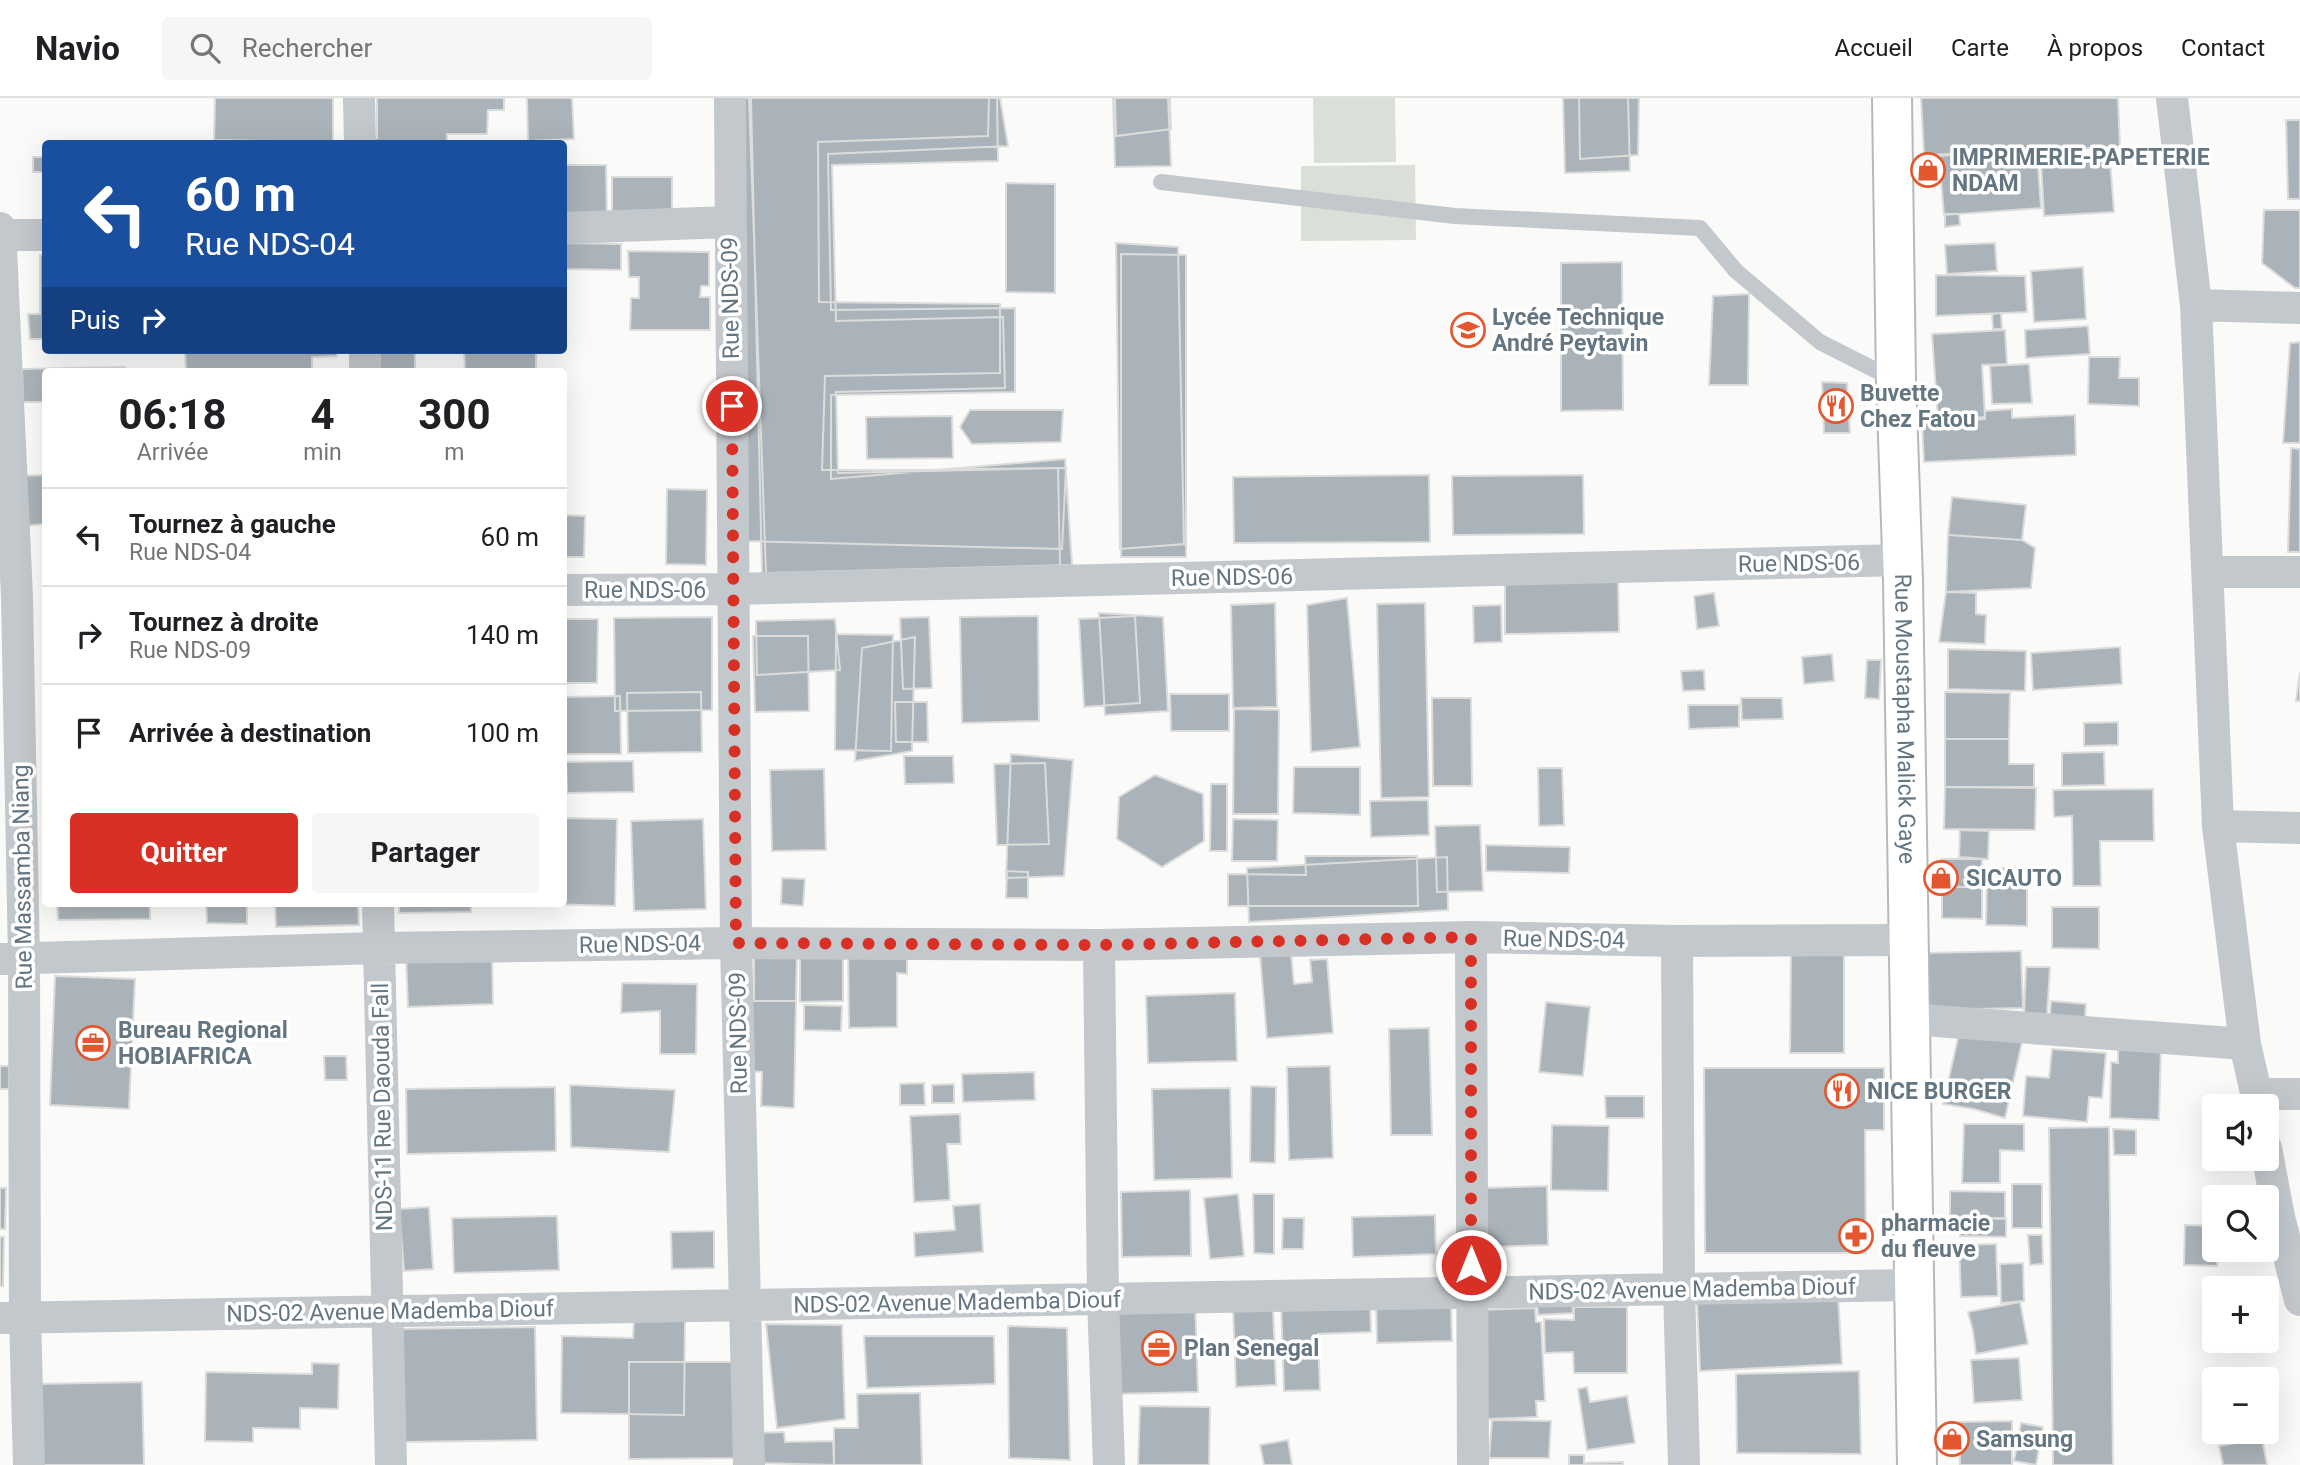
<!DOCTYPE html>
<html lang="fr">
<meta charset="utf-8">
<style>
:root{--surface:#fff;--page:#f6f6f6;--text:#202124;--muted:#757577;--line:#e0e0e0;--accent:#d93025}
body{margin:0;font-family:Roboto,sans-serif;background:var(--page);color:var(--text);height:100vh;display:flex;flex-direction:column;font-size:26px;white-space:nowrap}
*{box-sizing:border-box;margin:0}
p{font-size:23px;color:var(--muted)}
.icon{flex:none;width:38px;height:38px;fill:none;stroke:currentColor;stroke-width:2;stroke-linecap:round;stroke-linejoin:round}
.map{position:relative;flex:1;overflow:hidden}
.side{position:absolute;left:42px;top:270px;width:525px;height:539px;display:flex;flex-direction:column;background:var(--surface);border-radius:7px;box-shadow:0 7px 28px #0002}
.side>*{flex:none}
.hud{position:absolute;left:42px;top:42px;width:525px;height:214px;border-radius:7px;box-shadow:0 7px 28px #0002;background:#1a4fa0;color:#fff;overflow:hidden}
.controls{position:absolute;left:2202px;top:996px;display:grid;gap:14px}
.controls a{display:grid;place-items:center;width:77px;height:77px;border-radius:7px;background:var(--surface);box-shadow:0 7px 28px #0002;font-size:35px}
.pin{position:absolute;display:grid;place-items:center;width:60px;height:60px;color:#fff;margin:-30px;border:4px solid #fff;border-radius:50%;box-shadow:0 2px 7px #0007}
.me{position:absolute;width:77px;margin:-38px;rotate:0deg;stroke-linejoin:round;filter:drop-shadow(0 0 5px #0008)}
.turn{display:flex;align-items:center;gap:24px;height:147px;padding:0 28px;font-size:32px}
.turn .icon{width:91px;height:91px;stroke-width:2.5}
.turn b{display:block;font-size:49px;line-height:60px}
.then{display:flex;align-items:center;height:66px;padding:0 28px;background:#0003;gap:14px;font-size:26px}
.eta{display:flex;justify-content:space-evenly;align-items:center;height:119px;text-align:center}
.eta b{font-size:42px;font-weight:700;line-height:49px}
.button{display:flex;gap:14px;margin-top:auto;padding:14px 28px}
.button a{flex:1;height:80px;border-radius:7px;background:var(--accent);color:#fff;font-size:28px;font-weight:700;line-height:80px;text-align:center}
.button a+a{background:var(--page);color:var(--text)}
ul{padding:0;list-style:none}
li{display:flex;align-items:center;gap:21px;height:98px;padding:0 28px;border-top:2px solid var(--line)}
li div{flex:1}
li b{display:block;font-size:26px}
li em{font-style:normal}
header{display:flex;align-items:center;gap:42px;box-sizing:border-box;height:98px;padding:0 35px;background:var(--surface);border-bottom:2px solid var(--line)}
header strong{font-size:33px}
nav{display:flex;gap:38px;margin-inline-start:auto;font-size:24px}
.search{width:490px;height:63px;background:var(--page);display:flex;align-items:center;gap:18px;box-sizing:border-box;padding:0 24px;border-radius:7px;color:var(--muted);font-size:26px}
.map>svg:first-child{display:block}
.green{fill:#dadfd7}
.building{fill:#aab3b9;stroke:#dcdcda;stroke-width:2}
.lines{fill:none;stroke-linecap:round;stroke-linejoin:round}
.secondary-casing{stroke:#b3babf;stroke-width:42}
.lane{stroke:#c3c8cc;stroke-width:16}
.street{stroke:#c3c8cc;stroke-width:32}
.secondary{stroke:#fff;stroke-width:38}
.route{stroke:#d93025;stroke-width:12;stroke-dasharray:0 21.6}
.labels{text-anchor:middle;stroke-width:7;stroke-linejoin:round;paint-order:stroke}
.poi-label{font-size:23px;font-weight:bold;fill:#657683;stroke:#fff;text-anchor:start}
.street-label{font-size:23px;fill:#657683;stroke:#fff}
</style>
<header>
<strong>Navio</strong>
<div class="search"><svg class="icon" aria-label="search" viewBox="0 0 24 24"><circle cx="10" cy="10" r="6"/><path d="M15 15l6 6"/></svg>Rechercher</div>
<nav><a>Accueil</a><a>Carte</a><a>À propos</a><a>Contact</a></nav>
</header>
<div class="map">
<svg width="2300" height="1367" viewBox="0 0 2300 1367">
<rect width="100%" height="100%" fill="#fafaf8"/>
<path class="green" d="M1313,0h82l1,64 -82,1z
M1415,67l1,75 -115,1v-75z"/>
<path class="building" d="M215,0h118v44l-119,-2z
M377,0h127v12h-16l-1,24h-40v10h-79v-6h9z
M527,0h45l2,41 -46,2z
M733,0h256l-1,38 -170,6 1,160 181,2v69l-175,3 -3,94 244,-2 -4,81 -318,-8z
M749,0h251l8,48 -180,8 3,156 184,-2v84l-184,3v84l234,-20 7,106 -306,8z
M751,0h246l1,63 -166,4 4,156 167,-4 2,71 -169,4 2,81 220,-5 2,100 -298,6z
M1113,0h55l3,68 -56,1z
M1115,0h55l1,31 -55,7z
M1563,0h65l2,73 -65,2z
M1579,0h60l-1,57 -58,4z
M1921,0h197l2,49 -196,8z
M2286,22h14v79h-12z
M2037,51l4,59 -97,7 -5,-59z
M33,59h13v77h-3v-62h-10z
M2110,61l4,53 -70,4 -3,-53z
M564,67h42l1,56h-43z
M612,79h60v40h-60z
M1006,85l49,1v109l-49,-1z
M2264,112h36v78h-5l-33,-25z
M1945,116h14l1,11 -15,2z
M564,145l57,1v26l-57,-1z
M1116,145l62,4 6,297 -64,5z
M1995,145l2,28 -50,3 -2,-29z
M628,153l81,1v34h-8l-1,11h10v33h-80l1,-32h8v-21h-10z
M1121,156l65,1v302h-65z
M40,157h6v84h-16l-2,-25h12z
M1622,164l1,148 -62,1v-148z
M2083,169l3,52 -52,3 -3,-51z
M1936,177l89,1 2,36 -91,4z
M1749,196l-1,91h-39l4,-89z
M2001,215l1,16h-9l-1,-15z
M2088,228l2,28 -64,4 -1,-28z
M2005,232l2,34 -25,1 3,52 -47,3 -6,-86z
M2300,244v101h-17l7,-100z
M132,252h22v3l-22,-1z
M185,252h151l1,6 -25,1v14h-126z
M374,252h41v21h-41z
M464,252h72v21h-71z
M2089,259h31l-1,21h20v28l-51,-2z
M2029,266l3,39 -40,1 -2,-38z
M125,269v4h-79v31h-23l-1,-33z
M1822,284l25,1 3,50h-26z
M2012,311v9l63,-3 1,40 -152,7 -2,-40 63,-3v-8z
M970,312h93l-2,32 -89,2 -12,-17z
M952,318l1,42 -86,1 -1,-42z
M2291,350l9,1v103h-12z
M46,377v49l-24,2 -4,-50z
M1429,377l1,67 -196,1 -1,-66z
M1583,377l1,59 -131,1 -1,-59z
M667,391l40,1 -1,75 -40,-1z
M1952,399l74,8 -4,35 -74,-5z
M564,417l21,1 -1,41h-20z
M1948,437l74,5 13,8 -4,40 -85,4z
M1618,479l1,55 -114,2v-56z
M1946,494l30,1v21l10,1 -1,29 -46,-2z
M1714,495l5,33 -22,3 -3,-33z
M1347,500l13,149 -49,5 -4,-147z
M1275,505l2,104 -44,1 -2,-103z
M1425,505l4,194 -48,1 -4,-194z
M1501,507l1,37 -28,1 -1,-37z
M1099,515l64,4 5,94 -63,4z
M1038,518l1,105 -77,2 -2,-106z
M1135,518l5,87 -56,4 -5,-88z
M712,519v93l-97,1 -1,-93z
M929,519l3,71 -29,1 -3,-71z
M564,521h34l-1,64h-33z
M835,521l5,51 -83,5 -1,-54z
M836,536l57,1 -2,116 -56,-1z
M753,538h55l1,75 -54,1z
M915,539l-3,114 -57,10 7,-113z
M2120,549l2,37 -89,6 -2,-37z
M1948,551l78,2 -1,40 -77,-2z
M1832,556l2,27 -30,3 -2,-27z
M1867,562h14l-2,39 -14,-1z
M1704,572l1,20 -22,1 -2,-20z
M2300,574v29h-4z
M701,594l1,60 -74,1 -1,-60z
M1945,594l65,1 -1,46h-64z
M1170,596h59v37h-58z
M620,598l1,58h-57v-57z
M1432,600h39l1,88h-39z
M1741,600h41l1,21 -41,1z
M895,604h32l1,40h-32z
M1688,607h51v22l-50,2z
M1234,611l45,1 -1,104h-45z
M2118,624v23l-34,1v-23z
M1945,641h64v25h25v23h-89z
M2104,654l1,33 -43,1v-33z
M1011,656l62,6 -9,116 -58,2z
M904,658h49l1,27 -49,1z
M633,663l1,31 -67,1 -1,-31z
M1045,665l4,81 -52,1 -3,-81z
M1294,669h66v48l-67,-2z
M1538,670h24l2,57 -25,1z
M824,671l2,81 -54,1 -2,-81z
M1155,677l48,19 1,47 -42,26 -45,-28 2,-42z
M1211,686h16v67h-17z
M1945,689l91,1 -1,42 -91,-1z
M2153,691l1,52h-54l1,45h-28l-1,-70 -18,1 -1,-27z
M1428,702l1,35 -58,2 -1,-36z
M564,720l53,1 -2,87 -66,-2 15,-1z
M703,721l3,90 -72,2 -3,-90z
M1233,721l45,1 -1,41h-45z
M1480,727l3,66 -46,1 -2,-66z
M1960,732l29,1 -1,28 -29,-2z
M1486,747l84,2 -1,26 -83,-2z
M1305,758h112l1,50h-190v-32l78,1z
M1447,759l1,53 -199,12 -2,-54z
M1941,761h41v28h-40z
M1987,770h40v58l-41,-1z
M1007,773l21,1v26h-22z
M782,780l23,1 -2,27 -22,-2z
M1942,789h40v32l-40,-1z
M57,805h93v16l-92,1z
M206,805h41v21l-40,-1z
M275,805h83l1,22 -83,2z
M399,805h72v9l-72,1z
M2052,809h47v42l-47,-1z
M843,849v54l-43,1v-54z
M907,849v27l-10,-1v54l-48,1 -1,-80z
M1791,849h53v106h-54z
M754,851l43,1 -1,51h-42z
M2021,853l2,57 -97,2 -1,-57z
M1291,855l3,31 18,-2 -2,-22 17,-1 6,74 -66,5 -7,-83z
M492,856l1,50 -85,3 -2,-50z
M2026,869h24l-3,49 -23,-2z
M55,878l80,3 -6,130 -79,-4z
M622,885l75,1 -1,70h-36v-43l-39,2z
M1235,895l2,68 -89,2 -2,-67z
M747,903h49l-2,107 -33,-2 1,-34 -17,-1z
M2051,903l35,3 -1,14 -35,-3z
M1546,904l44,5 -7,69 -44,-4z
M804,907l38,1 -1,25 -37,-1z
M1961,927l62,13 -18,80 -31,-9 -31,-5z
M1429,930l3,107h-41l-2,-106z
M2118,944l43,2 -2,76 -49,-2 1,-56 7,1z
M2052,951l54,4 -4,45 -13,-1 -2,25 -64,-6 3,-40 23,2z
M324,958h22l1,24h-22z
M0,968h9v23h-9z
M1330,968l3,92 -44,2 -2,-93z
M1704,970h180v62h-19l1,123h-161z
M1034,974l1,28 -72,2 -1,-28z
M924,985l1,22h-25v-21z
M954,986v19h-22v-18z
M570,987l105,5 -6,62 -98,-5z
M1251,988l25,1 -1,76 -25,-1z
M555,989l1,64 -149,3 -1,-65z
M1230,990l2,90 -78,2 -2,-91z
M1605,998h39v22h-38z
M960,1016l1,30h-14l3,56 -36,2 -4,-86z
M1964,1026h60v27l-24,-1v33h-38z
M1552,1027l57,1 -1,65 -57,-1z
M2109,1029l4,338h-60l-4,-337z
M2113,1031l23,1v25h-22z
M2012,1086h30v44h-30z
M1547,1088l1,59 -62,2 -2,-59z
M0,1090h6l-1,41h-5z
M1190,1092l1,66 -69,1 -1,-65z
M1950,1093l55,1v26h-55z
M1238,1096l6,62 -34,3 -6,-61z
M1253,1096h21v60l-20,-1z
M980,1106l3,48 -68,5 -1,-24 41,-3 -2,-24z
M429,1109l4,62 -29,2 -5,-62z
M1435,1117l1,39 -83,3 -1,-40z
M557,1118l2,54 -105,3 -2,-55z
M1283,1120h21l-1,31h-21z
M1960,1120l46,1v18l-46,-1z
M2185,1127l29,1v24h4l-1,16 -33,-1z
M714,1133v37l-42,1 -1,-37z
M2028,1137h14l1,29 -13,1z
M0,1139h4l-1,49h-3z
M1996,1146l2,52 -37,1 -2,-52z
M2023,1165l1,38 -23,2 -1,-39z
M1838,1196l4,70 -142,7 -3,-70z
M1572,1199l1,16 -35,2 -1,-16z
M1195,1200l3,94 -83,2 -3,-94z
M1370,1201l1,33 -53,2 2,56 -36,1 -3,-88z
M2020,1204l8,42 -52,10 -3,-23 -5,-19z
M1451,1205l1,38 -75,2 -1,-39z
M1273,1208l3,79 -40,2 -3,-79z
M1574,1209h53v66h-53l-1,-21 -28,1 -1,-34 30,1z
M1535,1210l1,14h5l4,79h-9l1,16 -50,2 -6,-109z
M634,1222l51,1 -1,94 -123,-2 1,-77 71,2z
M766,1226l76,1 3,94 -68,9z
M1008,1228l59,2 3,132 -61,-2z
M535,1229l2,113 -134,2 -2,-113z
M864,1238h130l1,48 -128,4z
M2019,1260l3,42 -48,3 -3,-43z
M629,1264h106l1,96 -107,1z
M312,1265l27,1 -1,45 -38,-1v21l-47,-1v14l-48,-1 1,-69 106,2z
M1859,1273l2,83 -124,-1 -1,-79z
M142,1284l2,83h-108l-2,-81z
M1587,1289l3,15 37,-6 8,47 -48,7 -9,-61z
M920,1295l2,72h-88v-37h24l-1,-34z
M1140,1308l70,1 -1,58h-71z
M1492,1322l59,1 -2,37h-60z
M2012,1323v44h-52l-1,-43z
M2021,1325l22,4 -7,38 -22,-4z
M784,1334l1,10 48,-1 1,24 -75,-2 -1,-30z
M2262,1340l5,27h-44l-4,-19z
M1288,1342l4,25h-28l-4,-20z
M1569,1357h15v8l39,-1v3h-54z"/>
<g class="lines">
<g class="secondary-casing">
<g id="secondary">
<path id="s1" d="M1892,0l4,282 7,200 14,885"/>
</g>
</g>
<path class="lane" d="M1161,84l294,34 245,12 36,43 84,71 73,37"/>
<path class="street" d="M359,0l1,46
M730,0l6,845 13,522
M2172,0l24,207 22,521 27,218 14,62
M0,130l17,369 7,362 1,359 4,147
M564,130l165,-6
M0,137h46
M2196,207l104,3
M365,252v21
M2208,474h92
M564,492l170,-1 1167,-29
M2218,728l82,2
M378,805l13,562
M1471,839l2,528
M1677,843l2,348 5,176
M1099,847l4,354 6,166
M0,861l379,-11 357,-5 363,2 372,-8 206,4 232,-1
M1909,921l336,25
M2256,996h44
M2266,1050l13,69 21,83
M0,1220l1914,-33"/>
<use href="#secondary" class="secondary"/>
</g>
<g class="lines">
<path class="route" d="M732,308l4,537 363,2 372,-8v328"/>
</g>
<defs>
<g id="shop-ring" transform="scale(1.75)"><circle r="9.5" fill="#fff" stroke="#e4572e" stroke-width="1.5"/><path d="M-5-2.5h2.3a2.7 3.5 0 0 1 5.4 0H5L5.5 6h-11ZM-1.5-2.5h3a1.5 2.3 0 0 0-3 0Z" fill="#e4572e"/></g>
<g id="school-ring" transform="scale(1.75)"><circle r="9.5" fill="#fff" stroke="#e4572e" stroke-width="1.5"/><path d="M0-5L7-2L0 1L-7-2ZM-4 1L0 2.5L4 1V4Q0 6-4 4Z" fill="#e4572e"/></g>
<g id="restaurant-ring" transform="scale(1.75)"><circle r="9.5" fill="#fff" stroke="#e4572e" stroke-width="1.5"/><path d="M-5-6h1v4h1v-4h1v4h1v-4h1v5L-1.5 .5V6h-2V.5L-5-1ZM5-6V6H3V1.5H1.5Q1.5-4 5-6Z" fill="#e4572e"/></g>
<g id="office-ring" transform="scale(1.75)"><circle r="9.5" fill="#fff" stroke="#e4572e" stroke-width="1.5"/><path d="M-6-3h4V-5.5h4V-3h4V5H-6ZM-1-4.5V-3h2v-1.5ZM-6 0V1H6V0Z" fill="#e4572e"/></g>
<g id="pharmacy-ring" transform="scale(1.75)"><circle r="9.5" fill="#fff" stroke="#e4572e" stroke-width="1.5"/><path d="M-2-6h4v4h4v4h-4v4h-4v-4h-4v-4h4Z" fill="#e4572e"/></g>
</defs>
<g fill-rule="evenodd">
<use href="#shop-ring" x="1928" y="72"/>
<use href="#school-ring" x="1468" y="232"/>
<use href="#restaurant-ring" x="1836" y="308"/>
<use href="#shop-ring" x="1941" y="780"/>
<use href="#office-ring" x="93" y="945"/>
<use href="#restaurant-ring" x="1842" y="993"/>
<use href="#pharmacy-ring" x="1856" y="1138"/>
<use href="#office-ring" x="1159" y="1250"/>
<use href="#shop-ring" x="1952" y="1341"/>
</g>
<g class="labels">
<g class="poi-label">
<text x="1952" y="67">IMPRIMERIE-PAPETERIE<tspan x="1952" dy="26">NDAM</tspan></text>
<text x="1492" y="227">Lycée Technique<tspan x="1492" dy="26">André Peytavin</tspan></text>
<text x="1860" y="303">Buvette<tspan x="1860" dy="26">Chez Fatou</tspan></text>
<text x="1966" y="788">SICAUTO</text>
<text x="118" y="940">Bureau Regional<tspan x="118" dy="26">HOBIAFRICA</tspan></text>
<text x="1867" y="1001">NICE BURGER</text>
<text x="1881" y="1133">pharmacie<tspan x="1881" dy="26">du fleuve</tspan></text>
<text x="1184" y="1258">Plan Senegal</text>
<text x="1976" y="1349">Samsung</text>
</g>
<g class="street-label">
<text transform="translate(730 200) rotate(-91)" y="8">Rue NDS-09</text>
<text transform="translate(1799 465) rotate(-1)" y="8">Rue NDS-06</text>
<text transform="translate(1232 479) rotate(-1)" y="8">Rue NDS-06</text>
<text x="645" y="500">Rue NDS-06</text>
<text dy="8" stroke="none"><textPath href="#s1" startOffset="621">Rue Moustapha Malick Gaye</textPath></text>
<text transform="translate(22 779) rotate(-91)" y="8">Rue Massamba Niang</text>
<text transform="translate(1564 841) rotate(1)" y="8">Rue NDS-04</text>
<text transform="translate(640 846) rotate(-1)" y="8">Rue NDS-04</text>
<text transform="translate(738 935) rotate(-91)" y="8">Rue NDS-09</text>
<text transform="translate(382 1009) rotate(-91)" y="8">NDS-11 Rue Daouda Fall</text>
<text transform="translate(1692 1191) rotate(-1)" y="8">NDS-02 Avenue Mademba Diouf</text>
<text transform="translate(957 1204) rotate(-1)" y="8">NDS-02 Avenue Mademba Diouf</text>
<text transform="translate(390 1213) rotate(-1)" y="8">NDS-02 Avenue Mademba Diouf</text>
</g>
</g>
</svg>
<div class="controls">
<a><svg class="icon" aria-label="sound" viewBox="0 0 24 24"><path d="M4 9h4l5-4v14l-5-4H4zM17 9q2 3 0 6"/></svg></a>
<a><svg class="icon" aria-label="search" viewBox="0 0 24 24"><circle cx="10" cy="10" r="6"/><path d="M15 15l6 6"/></svg></a>
<a>+</a>
<a>−</a>
</div>
<div class="pin" style="left:732px;top:308px;background:#d93025"><svg class="icon" aria-label="arrive" viewBox="0 0 24 24"><path d="M6 21V4h12l-3 4 3 4H6"/></svg></div>
<svg class="me" style="left:1471px;top:1167px" viewBox="-20 -20 40 40"><circle r="17" fill="#d93025" stroke="#fff" stroke-width="3"/><path d="M0-11L8 9 0 5-8 9z" fill="#fff"/></svg>
<div class="hud">
<div class="turn"><svg class="icon" aria-label="left" viewBox="0 0 24 24"><path d="M17 20v-9H6M10 6l-5 5 5 5"/></svg><div><b>60 m</b>Rue NDS-04</div></div>
<div class="then">Puis<svg class="icon" aria-label="right" viewBox="0 0 24 24"><path d="M7 20v-9h11M14 6l5 5-5 5"/></svg></div>
</div>
<section class="side">
<div class="eta">
<div><b>06:18</b><p>Arrivée</p></div>
<div><b>4</b><p>min</p></div>
<div><b>300</b><p>m</p></div>
</div>
<ul>
<li><svg class="icon" aria-label="left" viewBox="0 0 24 24"><path d="M17 20v-9H6M10 6l-5 5 5 5"/></svg><div><b>Tournez à gauche</b><p>Rue NDS-04</p></div><em>60 m</em></li>
<li><svg class="icon" aria-label="right" viewBox="0 0 24 24"><path d="M7 20v-9h11M14 6l5 5-5 5"/></svg><div><b>Tournez à droite</b><p>Rue NDS-09</p></div><em>140 m</em></li>
<li><svg class="icon" aria-label="arrive" viewBox="0 0 24 24"><path d="M6 21V4h12l-3 4 3 4H6"/></svg><div><b>Arrivée à destination</b></div><em>100 m</em></li>
</ul>
<div class="button"><a>Quitter</a><a>Partager</a></div>
</section>
</div>
